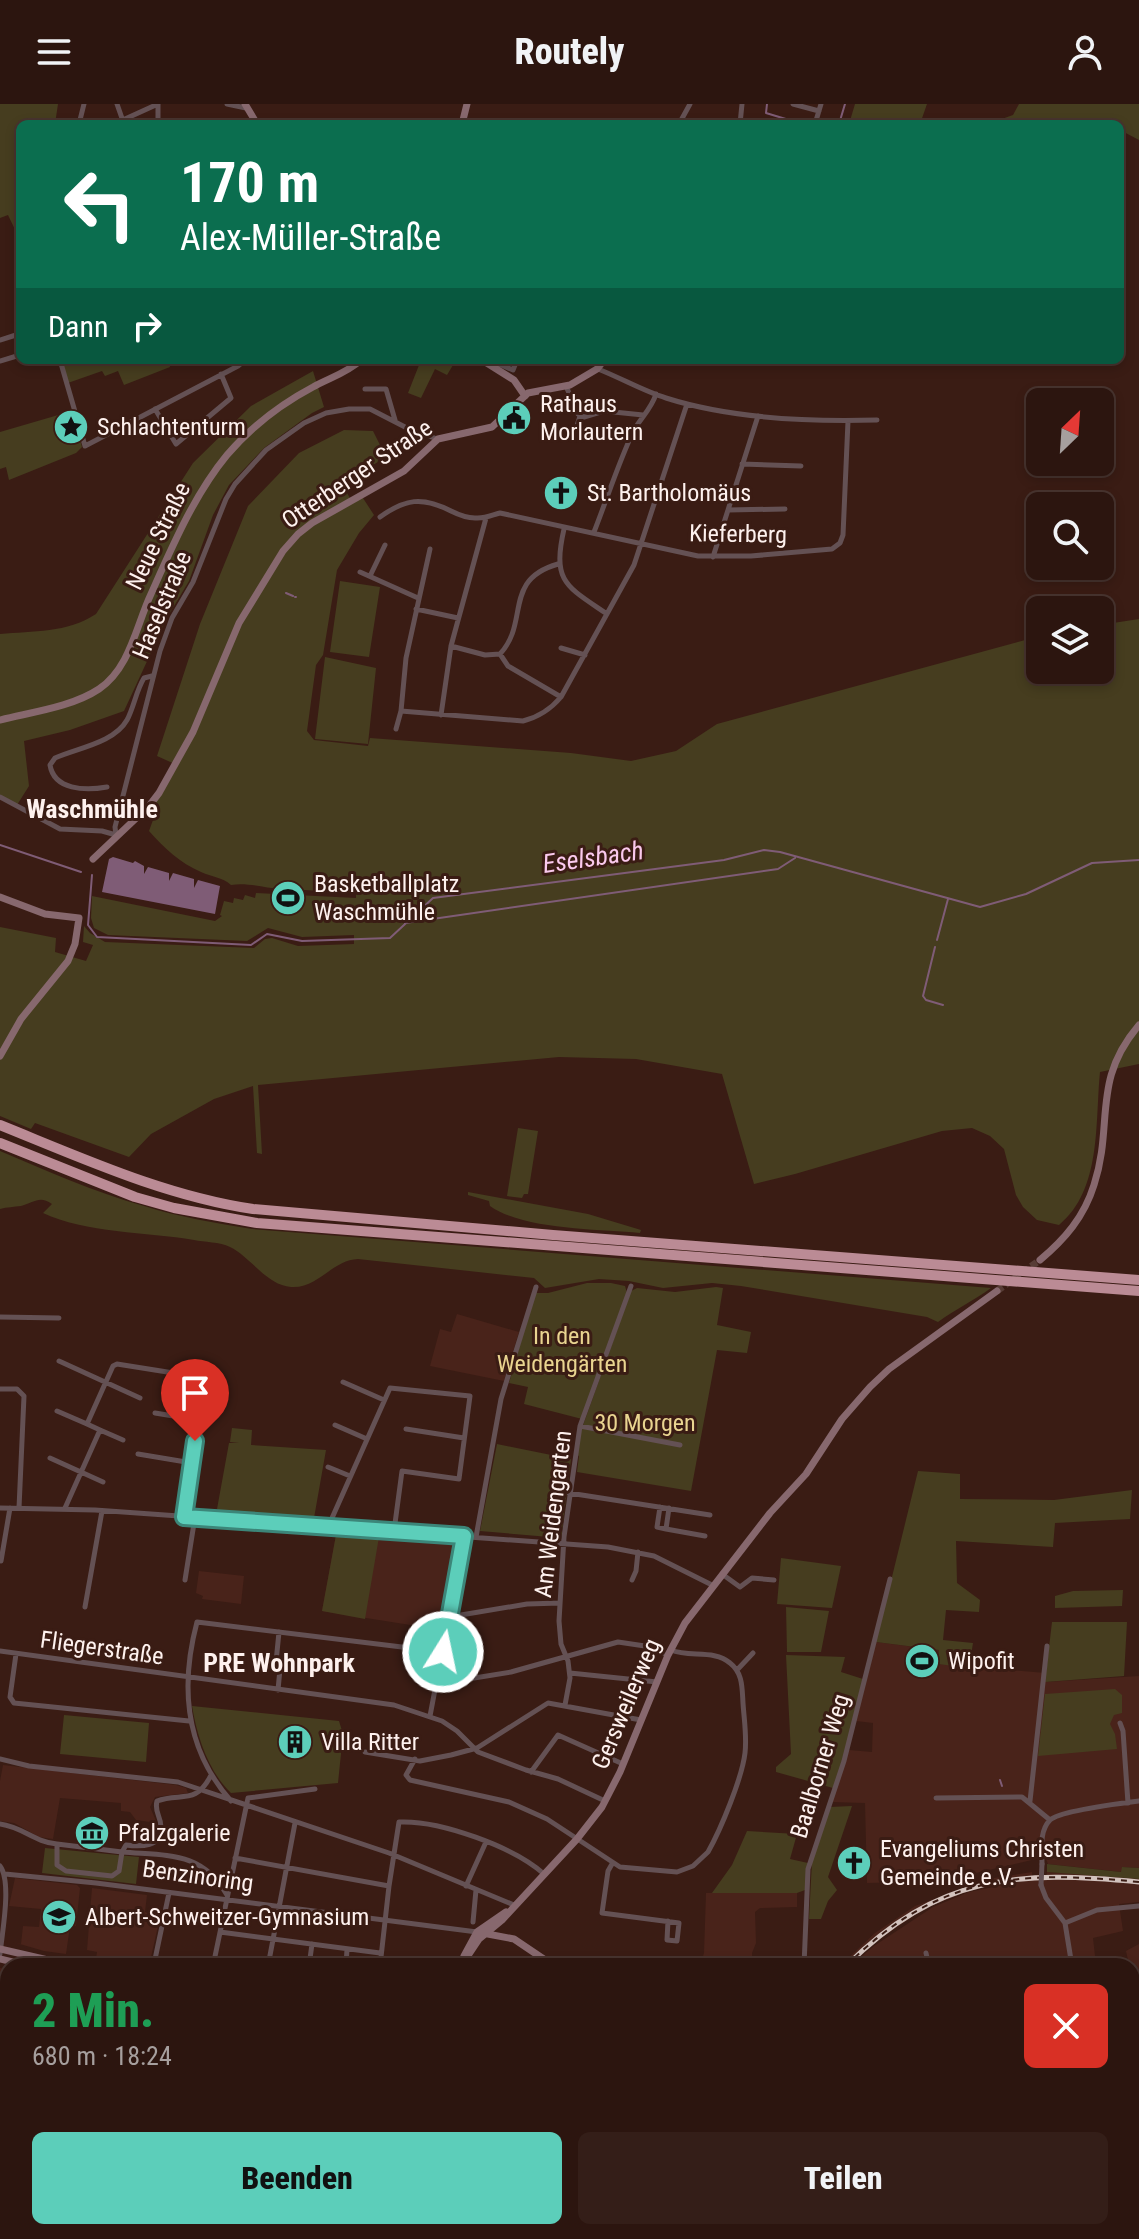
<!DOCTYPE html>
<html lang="de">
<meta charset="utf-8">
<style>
:root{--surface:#2c150f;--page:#341e18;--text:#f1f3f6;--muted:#a69f9e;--line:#48342f;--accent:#5cceba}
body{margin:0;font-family:"Roboto Condensed",sans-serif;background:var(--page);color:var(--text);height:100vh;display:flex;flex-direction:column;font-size:30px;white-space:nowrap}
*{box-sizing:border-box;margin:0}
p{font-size:26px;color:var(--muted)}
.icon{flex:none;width:44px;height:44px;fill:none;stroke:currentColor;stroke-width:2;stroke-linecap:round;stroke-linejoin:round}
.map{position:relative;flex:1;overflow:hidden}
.drawer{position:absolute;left:0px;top:1854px;width:1140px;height:282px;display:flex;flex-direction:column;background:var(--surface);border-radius:24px 24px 0 0;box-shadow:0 4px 12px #0003,0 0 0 2px var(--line)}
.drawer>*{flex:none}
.banner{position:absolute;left:16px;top:16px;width:1108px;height:244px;border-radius:12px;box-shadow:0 4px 12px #0003,0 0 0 2px var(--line);background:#0b6e4f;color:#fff;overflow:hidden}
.needle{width:52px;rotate:25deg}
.tools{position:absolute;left:1026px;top:284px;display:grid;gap:16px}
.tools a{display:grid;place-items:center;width:88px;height:88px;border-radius:12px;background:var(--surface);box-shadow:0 4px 12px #0003,0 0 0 2px var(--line);font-size:40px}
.pin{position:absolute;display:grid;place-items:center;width:68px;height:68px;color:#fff;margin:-82px -34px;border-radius:50% 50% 50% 0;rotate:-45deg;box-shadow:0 0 8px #0007}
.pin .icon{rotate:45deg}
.me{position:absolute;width:88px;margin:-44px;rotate:10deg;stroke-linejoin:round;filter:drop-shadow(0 0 6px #0008)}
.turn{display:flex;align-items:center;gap:28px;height:168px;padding:0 32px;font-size:36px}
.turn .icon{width:104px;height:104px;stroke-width:2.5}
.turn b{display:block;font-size:56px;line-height:68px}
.then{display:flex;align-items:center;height:76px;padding:0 32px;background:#0003;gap:16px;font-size:30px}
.round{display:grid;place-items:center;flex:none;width:84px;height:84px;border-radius:12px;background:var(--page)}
.head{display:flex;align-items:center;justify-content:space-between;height:136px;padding:0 32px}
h1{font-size:48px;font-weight:800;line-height:60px;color:#1e9e55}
.button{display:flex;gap:16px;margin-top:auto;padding:16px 32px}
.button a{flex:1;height:92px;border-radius:12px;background:var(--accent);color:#111;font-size:32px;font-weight:800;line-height:92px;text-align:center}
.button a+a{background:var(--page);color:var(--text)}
header{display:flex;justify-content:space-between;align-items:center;height:104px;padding:0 32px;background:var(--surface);font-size:36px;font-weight:800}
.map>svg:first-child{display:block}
.built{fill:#49231a}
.green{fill:#463d1f}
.water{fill:#7f5c76}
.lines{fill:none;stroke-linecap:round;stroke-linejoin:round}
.stream{stroke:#7f5c76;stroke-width:2}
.secondary-tunnel{stroke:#573c35;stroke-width:7;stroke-dasharray:7 3.5;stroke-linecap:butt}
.street{stroke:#645154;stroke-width:5}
.secondary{stroke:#87686e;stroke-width:7}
.highway{stroke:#bb8b95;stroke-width:10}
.rail-casing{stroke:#d2c2bd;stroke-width:5}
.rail{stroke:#3a1c14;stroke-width:2;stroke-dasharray:6;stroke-linecap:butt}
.street-bridge{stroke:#645154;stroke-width:5}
.route-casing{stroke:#3c8679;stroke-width:20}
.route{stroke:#5cceba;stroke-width:14}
.labels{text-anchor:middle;stroke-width:6;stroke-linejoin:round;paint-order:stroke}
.poi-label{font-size:24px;fill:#fef1ee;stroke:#3a1c14;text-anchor:start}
.street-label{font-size:24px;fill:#fef1ee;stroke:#3a1c14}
.park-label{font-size:24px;fill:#e9d490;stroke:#3a1c14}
.neighbourhood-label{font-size:26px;font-weight:bold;fill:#fef1ee;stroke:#3a1c14}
.water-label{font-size:26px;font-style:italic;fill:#fac9ed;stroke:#3a1c14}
</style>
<header><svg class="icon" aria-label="menu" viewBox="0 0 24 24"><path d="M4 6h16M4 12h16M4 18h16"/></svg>Routely<svg class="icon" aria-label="person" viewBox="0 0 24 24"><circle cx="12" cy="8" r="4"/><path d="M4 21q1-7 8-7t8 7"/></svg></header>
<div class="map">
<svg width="1139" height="2135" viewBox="0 0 1139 2135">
<rect width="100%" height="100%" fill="#3a1c14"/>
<path class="built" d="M457,1210l62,18 -15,49 -74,-15 10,-37 11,3z
M336,1431l116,7 5,4 -15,84 -120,-19z
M199,1467l45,5 -3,28 -39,-5 1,-3 -7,-3z
M876,1538l63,8v14l107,9v9l93,-6v192l-16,-1 -1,5 -74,-8 -2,-5h-10l-95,22 -74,2 -2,-80 -34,-1 18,-52 23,2 1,-29 -17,-2z
M3,1661l173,20 10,3 2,5 -33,4 -5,10 7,16 -21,-3 -6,-8 -9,-1v-8l-61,-5 -7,41 -14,-2 -25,-14 -14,-2v-40z
M1032,1768v5l-50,9 -57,22 -53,36 -17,18 19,-16 59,-39 36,-15 59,-12 18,-1 1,-7 58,3 34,4v23l-20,2 4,27 -30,7 3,27 32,-5 -2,-9 13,-7v40h-7v-18h-292l35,-33 40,-27 79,-28z
M15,1774l62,7 3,3 -4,38h-6l-4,28 -22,-3 -31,-9 8,2 2,-18 16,1 2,-18 -32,-3z
M92,1784l55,7 -2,17 15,5 -11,49 -53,-7 1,-7 -10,-2z
M706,1789h91v14l-37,1 -5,4 1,31 -4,10v13h-65l15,-6 2,-7z
M0,1864l8,1v224l-8,5z
M46,2128h139l5,7h-163z"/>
<path class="green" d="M0,0h58l-3,20h-35v116l-12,-25 -8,3z
M855,0h72l-7,20h-71z
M1019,0h120v36l-19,-10v-6h-122l1,-4 14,-5z
M59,256h109l2,7 -46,18 -6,-14 -13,5 -3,-5 -37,13z
M421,256h27l5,5 -6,10 -12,-6 -14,29 -13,-5z
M313,267l11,36 -12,6 -48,35 -35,37 -16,30 -24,66 -21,35 -44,95 -54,19 -46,11 5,45 -12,19 -17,-10v-161c33,-3 67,-1 96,-20l97,-151 58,-57z
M72,307l10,36 -6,6 -67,27 -3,-13 -6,2v-37z
M344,326l29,1 13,26 -44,27 9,16 10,-5 13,20 -15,18 -22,37 -14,85 -7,10 -9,66 7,9 54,6 2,-8 201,15 60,8 45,-10 41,-27 323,-88v34h60v-45l39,-6v445l-39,8c-5,50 2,118 -41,153l-22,-5 -14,-13 -7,-12 -12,-46 -14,-13 -18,-8 -30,3 -147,43 -41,10 -32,-110 -86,-15 -77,-2 -301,28 4,69 -5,-1 -4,-67 -39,13 -63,35 -22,23 -94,-34 -4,6 -31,-13v-189l56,11 -1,14 31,9 7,-16 -10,-3 1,-16 6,7 15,9 149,6 11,-9 7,-1 26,8 56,-2v-9l-52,2 -34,-9 -21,13 -139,-6 -14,-7 -3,-10 1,-22 123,25 7,-5 -2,-1 4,-14 9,2 1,-5 9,2 2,-5 10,3 1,-5 100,5v-5c-25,-2 -50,-3 -75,-4 -17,-1 -34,-7 -50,-4 -9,-8 -19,-8 -30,-13 -21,-9 -37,-24 -52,-41l8,-22 -3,-4 23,-40 -20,-9 43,-132 48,-118 51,-53z
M340,477l40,6 -11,70 -39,-5z
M325,553l51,11 -8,76 -53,-5z
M518,1024l20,3 -10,63h-4l-2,4 -15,-2z
M0,1047c47,20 94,41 144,55 35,11 72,17 108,23l739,59c-18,13 -35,21 -53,34l-11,-5 -186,-31 -29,-3 -49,5 -34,-7 -30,-2 -54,9 -11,-10 -176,-19c-26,1 -40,30 -67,28 -25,-2 -40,-30 -61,-40 -10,-5 -26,-5 -36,-7 -47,-8 -109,-7 -151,-27l9,-9c-13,-9 -18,-1 -31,2 -7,1 -14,1 -21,3z
M468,1088l120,22 53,16 -1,3c-43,-4 -116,-3 -150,-27l-1,-5 -21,-6z
M587,1179h24l14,3 2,7 -45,126 -58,-15 4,-17 -19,-4 26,-90h13z
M716,1183l7,1 -6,37 34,7 -4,21 -30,-3 -26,141 -114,-19 2,-16 -3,-1 5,-24 50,-140 6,-3 38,4z
M232,1324l20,2 -1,15 75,5 -12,68 -93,-6 -4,-3 12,-66h10l-9,-1z
M497,1340l74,15 -10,79 -81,-7z
M918,1367l42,3v25l94,1 78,-10 -2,29 -75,4 -2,24 -97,-6 1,42 23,17 -1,12 -33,-2 -3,30 30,3 -4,25 -31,-4 1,-14 -63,-8z
M336,1431l43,2 -14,82 -43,-8z
M781,1454l60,8 -9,42 -55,-4z
M1123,1486l-1,16 -67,2v-12l18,-5z
M786,1503l43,4 -8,41h-34z
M1052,1518h75l-3,54 -79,6z
M786,1551l59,2 -4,15 22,7 -20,82 -10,27 -57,-16v-5l15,-13z
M1115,1585l7,6v18l-8,2 -4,9 5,10 2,15 -79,7 7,-62z
M192,1602l147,15 4,13 -5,49 -107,10c-23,-22 -34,-57 -39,-87z
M64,1611l85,8 -3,39 -86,-8z
M852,1702l-24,71 9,13 -9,11 -7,18h-12l3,-58 18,-54z
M747,1727l50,3 -7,25 18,4 -3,27 -8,3h-85l20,-28z
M45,1744l94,9 -3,27 -94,-11z
M1047,1760l74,8 1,-5 17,1v11l-92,-7z"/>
<path class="water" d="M113,753l20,6 2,-2 9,5v8l4,-7 21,6v8l4,-8 21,6v9l4,-8 22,6 -5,28 -113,-22 7,-33z"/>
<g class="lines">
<path class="stream" d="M767,0l-1,9 33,10
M839,20l6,-20
M286,489l7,3
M295,493h1
M0,741l81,27
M92,771l-4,50 9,12 154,8 16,-11 35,7 88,-3 43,-40 291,-38 40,-10 16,2 200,55 46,-13 66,-31 47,-3
M405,819l373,-54 17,-11
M937,836l11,-41
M935,843l-12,49 3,4 17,5
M1000,1676l2,6"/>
<path class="secondary-tunnel" d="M997,1187l43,-31"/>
<path class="street" d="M117,0l7,20
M227,0l19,4
M793,0l26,7
M79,20l5,-20
M114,20l44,-20
M158,20v-20
M679,20l11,-20
M740,20l2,-20
M815,20l6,-20
M0,236l19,-6 1,2
M60,256l25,86
M0,257l20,-6
M489,260l5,-2 19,8 4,-10
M598,265c23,9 45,22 68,29 66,21 142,24 211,22
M566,282l12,28 6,3 20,-6 39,4
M365,285h21l9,31
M155,305l21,35 55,-46 -10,-24
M575,328l5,-16
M85,342l153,-80 7,-6
M742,360l59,2
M728,406l57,-1
M380,413c25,-18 42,-21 71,-6 8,4 15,7 24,7 10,1 17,-3 25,-5l198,43h53l81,-7 8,-6 3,-8 5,-114
M564,425c-12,53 2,57 43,85
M594,428c13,-33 24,-68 39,-100 7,-14 18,-22 23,-38
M713,453l45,-141
M360,468l58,26
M370,472l15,-31
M416,505l42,9
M451,542l34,9 15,-1 8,12 53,31
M561,544l24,7
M500,550c30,-32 2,-74 58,-90
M401,607l122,10c16,-4 27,-11 38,-24l73,-132 53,-161
M441,611l10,-69 35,-128
M396,625l5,-18 5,-53 24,-109
M107,683c-22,4 -53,3 -57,-22l5,-7c22,-10 59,-15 72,-38 7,-13 9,-29 17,-42l8,-2
M0,693l60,32 42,2 14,4 -1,-8 45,-176 12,-33 21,-36 33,-83 9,-15 31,-34 38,-27 22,-10 23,-4h21l35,18 32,12
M0,1213l59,1
M59,1257l81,37
M343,1278l41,18
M0,1285h17l7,7 -5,112
M57,1307l30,13
M155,1309l43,7
M335,1321l32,14
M580,1322l100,19
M406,1325l58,9
M100,1326l23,10
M138,1350l54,9
M50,1354l53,24
M328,1363l22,9
M569,1389l141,22
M660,1403l-3,20 9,2
M0,1404l95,2 513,37 46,9 58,29
M65,1404l35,-78 -13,-6 26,-58 4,-2 88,14 -21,139
M669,1404l-3,21 39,7
M328,1423l62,-139 80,8 -11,83 -57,-8 -8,60
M476,1433l25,-138 35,-112
M1,1457l9,-53
M722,1470l18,13 12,-9 22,2
M185,1476l10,-63
M632,1476l4,-9 2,-19
M85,1503l17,-96
M449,1513l78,-13 33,-1
M0,1547l394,54 48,16 15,10 21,21 48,18 32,9 47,22
M16,1550l-6,43 4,6 175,18
M737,1566l16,-17
M570,1569l87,9
M437,1580l74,-12 107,-30 27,4 23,9
M278,1586l2,-21 -4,-7 3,-30
M565,1601l5,-27 -2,-17 -7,-17 -2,-23 5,-84 16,-111 51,-140
M430,1612l34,-180
M1120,1619l3,8 5,72
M365,1648l55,9 31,-6 26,-7 71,-45 93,17
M0,1655l29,7 149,16 211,71 125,52
M415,1655l-9,16 4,5 99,22 38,17 73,48 57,5 16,-6 15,-14c13,-23 34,-74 37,-99 2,-17 -1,-34 -2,-50 -1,-15 0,-30 -13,-40 -16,-14 -41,-5 -59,-13
M531,1668l27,-37 65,29
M936,1694l86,-1 28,23
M231,1697c-46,-52 -51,-115 -34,-179l246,30
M1030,1697l17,-155
M0,1720c23,3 34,18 57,20v21l9,6 46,5 7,-5 3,-19c46,4 80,-1 105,43
M57,1740l65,8 4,-7c15,2 36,2 35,-18 0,-11 -7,-15 -4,-26 23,-9 39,5 54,-26
M235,1754l154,28
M612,1760l-4,7 -6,42 77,10 -2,18 -10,-1 1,-19
M1042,1760c0,-14 -3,-33 8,-44 10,-9 73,-17 89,-19
M0,1762c12,16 2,67 0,88
M5,1770l91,9 381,49
M1041,1781l5,13 19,25 7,43
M466,1782l20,-44
M473,1818l3,-32
M1065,1819l32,-13 42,-4
M220,1828l160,21
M926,1849l3,13
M165,1862l-11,-2 15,-71
M213,1862l35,-168 67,-9
M268,1862l27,-143
M309,1862l3,-22
M346,1862l1,-17
M380,1862l9,-80 10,-64c41,-2 115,25 145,52
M607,1862l8,-4 57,4
M681,1862l16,-7
M804,1862l4,-97 36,-108 46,-182
M1132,1897l7,-1
M1132,1981l7,-2
M0,2004l8,1
M1132,2049l7,-2
M232,2128l5,7
M285,2128l5,7
M371,2128l7,7
M478,2128l3,7
M512,2128l3,7
M559,2128l2,7
M605,2128l3,7
M745,2128v7
M808,2128v7
M839,2128l1,7
M868,2128l2,7
M1051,2128l2,7
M114,2135l6,-7
M181,2135l7,-7
M224,2135l2,-7
M417,2135l7,-7
M666,2135l59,-7
M904,2135l57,-7"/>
<path class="secondary" d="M245,0l12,20
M462,20l5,-20
M482,256l32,20 11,16
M0,616c32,-8 72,-13 99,-31 31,-21 37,-63 52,-95 21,-47 43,-99 76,-139 24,-28 54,-51 86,-68 16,-9 34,-14 48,-27
M93,755l56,-53 10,-13 34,-61 46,-109 44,-72 15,-17 14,-11 92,-52 34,-32 54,-12 36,-34 42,-8 27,-16 7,-9
M0,793l45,17 34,4 -4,26 -7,17 -47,58 -21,37
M1040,1156c25,-21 44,-43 54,-75 20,-61 -3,-104 45,-160
M477,1828l37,7 40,27
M0,1845l74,17
M464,1852l13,-24 29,-20
M0,1855l29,7
M461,1862l18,-27 23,-19 75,-81 25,-32 18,-35 48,-117 17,-32 85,-110 36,-39 36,-55 28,-32 19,-18 108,-78
M1132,1885h7
M1132,1891h7
M0,1974l8,2
M154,2128l5,7
M163,2128l6,7
M679,2128v7"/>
<path class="highway" d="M0,1021c82,33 165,71 253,84l300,26 586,45
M0,1039l135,54 39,11 83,15 882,68"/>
<g class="rail-casing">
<path id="rail" d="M846,1862c92,-91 171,-96 293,-84
M779,2128l1,7"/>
</g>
<use href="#rail" class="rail"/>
<path class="street-bridge" d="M1041,1781l1,-21"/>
</g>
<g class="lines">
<g class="route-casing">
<path id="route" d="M195,1337l-11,76 280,19 -21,116"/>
</g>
<use href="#route" class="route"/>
</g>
<defs>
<g id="civic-disc" transform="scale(1.8)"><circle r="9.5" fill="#5cceba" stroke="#3a1c14"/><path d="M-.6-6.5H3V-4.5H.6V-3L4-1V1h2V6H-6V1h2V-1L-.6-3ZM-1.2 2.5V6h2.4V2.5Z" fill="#111"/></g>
<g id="sight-disc" transform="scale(1.8)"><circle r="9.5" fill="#5cceba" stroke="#3a1c14"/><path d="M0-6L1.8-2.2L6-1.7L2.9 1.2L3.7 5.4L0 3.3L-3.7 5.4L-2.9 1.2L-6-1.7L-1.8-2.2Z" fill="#111"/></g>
<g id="church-disc" transform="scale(1.8)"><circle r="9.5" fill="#5cceba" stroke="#3a1c14"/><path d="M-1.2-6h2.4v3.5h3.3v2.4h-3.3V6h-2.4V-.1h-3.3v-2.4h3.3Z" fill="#111"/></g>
<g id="stadium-disc" transform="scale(1.8)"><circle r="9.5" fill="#5cceba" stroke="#3a1c14"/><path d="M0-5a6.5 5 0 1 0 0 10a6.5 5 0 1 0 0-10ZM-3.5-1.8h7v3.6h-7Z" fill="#111"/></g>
<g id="building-disc" transform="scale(1.8)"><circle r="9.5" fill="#5cceba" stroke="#3a1c14"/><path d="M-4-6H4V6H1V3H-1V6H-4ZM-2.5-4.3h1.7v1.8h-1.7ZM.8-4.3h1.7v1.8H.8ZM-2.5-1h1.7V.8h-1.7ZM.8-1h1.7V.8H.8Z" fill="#111"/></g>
<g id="museum-disc" transform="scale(1.8)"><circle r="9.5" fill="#5cceba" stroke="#3a1c14"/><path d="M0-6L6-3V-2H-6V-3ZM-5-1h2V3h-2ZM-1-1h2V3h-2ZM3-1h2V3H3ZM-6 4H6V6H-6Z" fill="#111"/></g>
<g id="school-disc" transform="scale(1.8)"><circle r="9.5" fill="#5cceba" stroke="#3a1c14"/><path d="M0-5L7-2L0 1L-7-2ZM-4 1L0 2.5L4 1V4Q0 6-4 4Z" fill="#111"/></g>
</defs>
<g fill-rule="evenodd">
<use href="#civic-disc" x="514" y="314"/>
<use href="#sight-disc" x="71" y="323"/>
<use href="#church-disc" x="561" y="389"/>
<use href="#stadium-disc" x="288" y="794"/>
<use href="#stadium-disc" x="922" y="1557"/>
<use href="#building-disc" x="295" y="1638"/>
<use href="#museum-disc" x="92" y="1729"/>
<use href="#church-disc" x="854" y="1759"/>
<use href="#school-disc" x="59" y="1813"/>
</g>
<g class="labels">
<g class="poi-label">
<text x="540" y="308">Rathaus<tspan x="540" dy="28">Morlautern</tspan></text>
<text x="97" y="331">Schlachtenturm</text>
<text x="587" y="397">St. Bartholomäus</text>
<text x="314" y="788">Basketballplatz<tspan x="314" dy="28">Waschmühle</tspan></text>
<text x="948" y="1565">Wipofit</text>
<text x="321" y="1646">Villa Ritter</text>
<text x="118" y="1737">Pfalzgalerie</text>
<text x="880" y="1753">Evangeliums Christen<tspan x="880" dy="28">Gemeinde e.V.</tspan></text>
<text x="85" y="1821">Albert-Schweitzer-Gymnasium</text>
</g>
<g class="street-label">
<text transform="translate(357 370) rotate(-34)" y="8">Otterberger Straße</text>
<text transform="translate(738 430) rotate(1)" y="8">Kieferberg</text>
<text transform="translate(158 432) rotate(-64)" y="8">Neue Straße</text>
<text transform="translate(162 501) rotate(-67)" y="8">Haselstraße</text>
<text transform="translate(553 1410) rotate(-83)" y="8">Am Weidengarten</text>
<text transform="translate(102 1544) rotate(8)" y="8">Fliegerstraße</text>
<text transform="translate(626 1600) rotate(-67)" y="8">Gersweilerweg</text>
<text transform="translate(820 1662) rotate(-73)" y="8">Baalborner Weg</text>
<text transform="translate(198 1772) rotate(8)" y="8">Benzinoring</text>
</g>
<g class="park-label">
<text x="562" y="1240">In den<tspan x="562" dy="28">Weidengärten</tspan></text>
<text x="645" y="1327">30 Morgen</text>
</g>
<g class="neighbourhood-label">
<text x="92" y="714">Waschmühle</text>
<text x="279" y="1568">PRE Wohnpark</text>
</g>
<g class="water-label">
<text transform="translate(593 753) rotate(-8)" y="9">Eselsbach</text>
</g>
</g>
</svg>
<div class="tools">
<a><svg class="needle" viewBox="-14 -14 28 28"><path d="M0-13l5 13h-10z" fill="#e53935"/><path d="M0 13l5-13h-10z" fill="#a69f9e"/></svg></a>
<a><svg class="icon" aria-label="search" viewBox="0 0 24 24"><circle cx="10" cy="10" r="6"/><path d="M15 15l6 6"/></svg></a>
<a><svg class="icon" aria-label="layers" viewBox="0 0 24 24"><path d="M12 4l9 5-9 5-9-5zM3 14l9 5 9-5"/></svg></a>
</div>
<div class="pin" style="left:195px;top:1337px;background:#d93025"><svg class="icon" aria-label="arrive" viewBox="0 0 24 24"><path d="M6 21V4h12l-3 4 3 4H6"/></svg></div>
<svg class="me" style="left:443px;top:1548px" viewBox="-20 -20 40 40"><circle r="17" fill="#5cceba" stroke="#fff" stroke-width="3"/><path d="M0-11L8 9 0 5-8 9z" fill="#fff"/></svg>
<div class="banner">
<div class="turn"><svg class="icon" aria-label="left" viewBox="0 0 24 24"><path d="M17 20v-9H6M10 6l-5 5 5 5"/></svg><div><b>170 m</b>Alex-Müller-Straße</div></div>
<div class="then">Dann<svg class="icon" aria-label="right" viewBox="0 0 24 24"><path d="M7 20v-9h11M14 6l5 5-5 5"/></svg></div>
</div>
<section class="drawer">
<div class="head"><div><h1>2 Min.</h1><p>680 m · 18:24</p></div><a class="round" style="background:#d93025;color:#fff"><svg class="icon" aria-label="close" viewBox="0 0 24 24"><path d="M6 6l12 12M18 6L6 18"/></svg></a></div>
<div class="button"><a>Beenden</a><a>Teilen</a></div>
</section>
</div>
